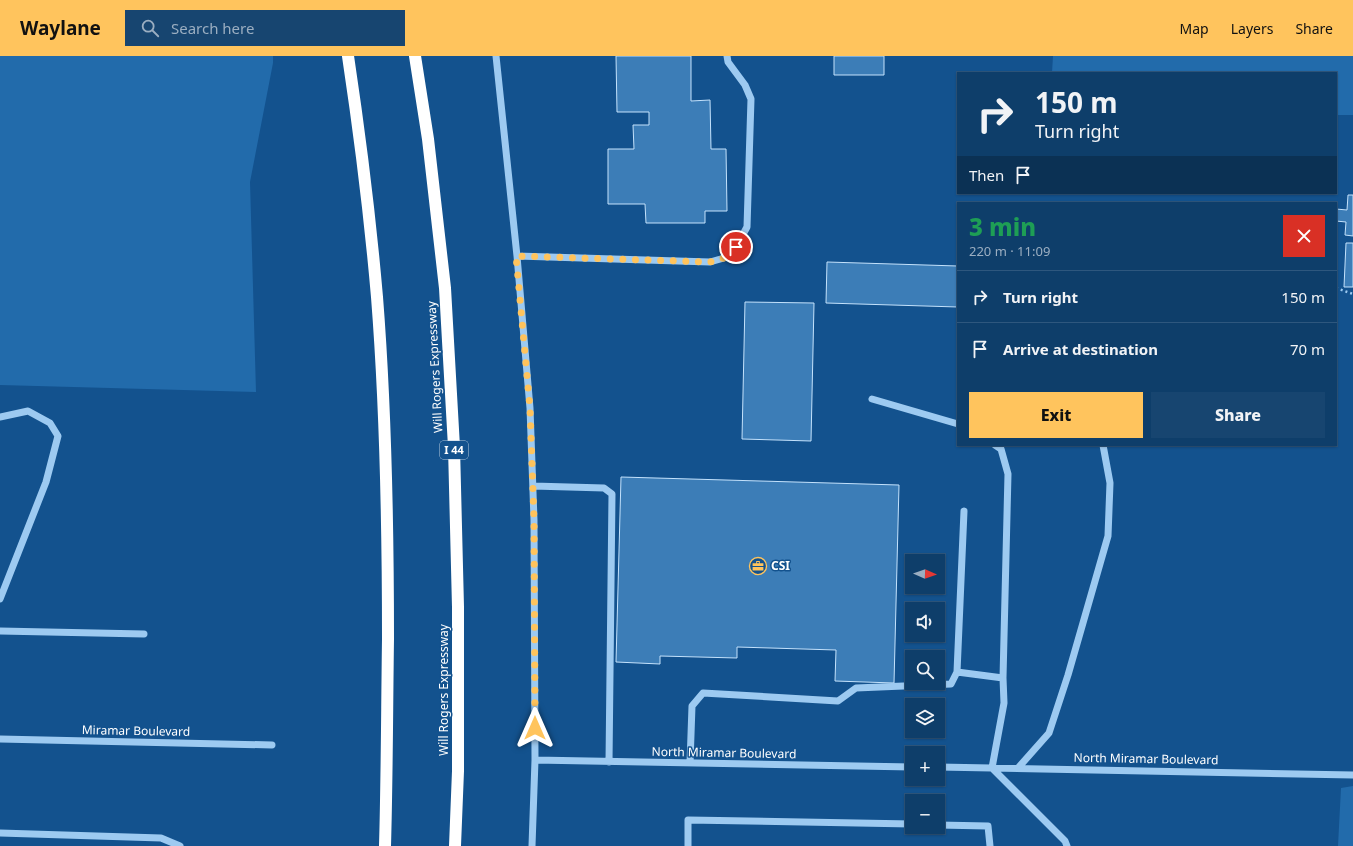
<!DOCTYPE html>
<meta charset="utf-8">
<style>
:root{--surface:#0e3e6a;--page:#174570;--text:#f1f3f6;--muted:#9baec1;--line:#2e577e;--accent:#ffc45d}
body{margin:0;font-family:"Noto Sans",sans-serif;background:var(--page);color:var(--text);height:100vh;display:flex;flex-direction:column;font-size:15px;white-space:nowrap}
*{box-sizing:border-box;margin:0}
p{font-size:13px;color:var(--muted)}
.icon{flex:none;width:22px;height:22px;fill:none;stroke:currentColor;stroke-width:2;stroke-linecap:round;stroke-linejoin:round}
.map{position:relative;flex:1;overflow:hidden}
.panel{position:absolute;left:957px;top:146px;width:380px;height:244px;display:flex;flex-direction:column;background:var(--surface);border-radius:0px;box-shadow:0 1px 3px #0004,0 0 0 1px var(--line)}
.panel>*{flex:none}
.top-card{position:absolute;left:957px;top:16px;width:380px;height:122px;border-radius:0px;box-shadow:0 1px 3px #0004,0 0 0 1px var(--line);background:#0e3e6a;color:var(--text);overflow:hidden}
.needle{width:26px;rotate:92deg}
.tools{position:absolute;left:905px;top:498px;display:grid;gap:8px}
.tools a{display:grid;place-items:center;width:40px;height:40px;border-radius:0px;background:var(--surface);box-shadow:0 1px 3px #0004,0 0 0 1px var(--line);font-size:20px}
.pin{position:absolute;display:grid;place-items:center;width:34px;height:34px;color:#fff;margin:-17px;border:2px solid #fff;border-radius:50%;box-shadow:0 1px 4px #0007}
.me{position:absolute;width:44px;margin:-22px;rotate:0deg;stroke-linejoin:round;filter:drop-shadow(0 0 3px #0008)}
.turn{display:flex;align-items:center;gap:14px;height:84px;padding:0 12px;font-size:18px}
.turn .icon{width:52px;height:52px;stroke-width:2.5}
.turn b{display:block;font-size:28px;line-height:34px}
.then{display:flex;align-items:center;height:38px;padding:0 12px;background:#0003;gap:8px;font-size:15px}
.round{display:grid;place-items:center;flex:none;width:42px;height:42px;border-radius:0px;background:var(--page)}
.summary{display:flex;align-items:center;justify-content:space-between;height:68px;padding:0 12px}
h1{font-size:24px;font-weight:800;line-height:30px;color:#1e9e55}
.primary-button{display:flex;gap:8px;margin-top:auto;padding:8px 12px}
.primary-button a{flex:1;height:46px;border-radius:0px;background:var(--accent);color:#111;font-size:16px;font-weight:800;line-height:46px;text-align:center}
.primary-button a+a{background:var(--page);color:var(--text)}
ul{padding:0;list-style:none}
li{display:flex;align-items:center;gap:12px;height:52px;padding:0 12px;border-top:1px solid var(--line)}
li div{flex:1}
li b{display:block;font-size:15px}
li em{font-style:normal}
header{display:flex;align-items:center;gap:24px;box-sizing:border-box;height:56px;padding:0 20px;background:var(--accent);color:#111}
header strong{font-size:19px}
nav{display:flex;gap:22px;margin-inline-start:auto;font-size:14px}
.search{width:280px;height:36px;background:var(--page);display:flex;align-items:center;gap:10px;box-sizing:border-box;padding:0 14px;border-radius:0px;color:var(--muted);font-size:15px}
.map>svg:first-child{display:block}
.green{fill:#226bab}
.building{fill:#3c7db7;stroke:#c4e2fc}
.lines{fill:none;stroke-linecap:round;stroke-linejoin:round}
.path{stroke:#9dcaf1;stroke-width:2.5;stroke-dasharray:2 3;stroke-linecap:butt}
.minor{stroke:#9dcaf1;stroke-width:7}
.highway{stroke:#fff;stroke-width:12}
.route{stroke:#ffc45d;stroke-width:7;stroke-dasharray:0 12.6}
.labels{text-anchor:middle;stroke-width:3;stroke-linejoin:round;paint-order:stroke}
.shield{fill:#13528e;stroke:#b8cbdd;stroke-width:1}
.shield-label{font-size:11px;font-weight:bold;fill:#fff}
.street-label{font-size:12px;fill:#fff;stroke:#13528e}
.poi-label{font-size:12px;font-weight:bold;fill:#fff;stroke:#13528e;text-anchor:start}
</style>
<header>
<strong>Waylane</strong>
<div class="search"><svg class="icon" aria-label="search" viewBox="0 0 24 24"><circle cx="10" cy="10" r="6"/><path d="M15 15l6 6"/></svg>Search here</div>
<nav><a>Map</a><a>Layers</a><a>Share</a></nav>
</header>
<div class="map">
<svg width="1353" height="790" viewBox="0 0 1353 790">
<rect width="100%" height="100%" fill="#13528e"/>
<path class="green" d="M0,0h273v7l-23,119 6,210 -256,-7z
M1053,0h300v59h-17v-42h-284z
M1353,730v60h-15l3,-58z"/>
<path class="building" d="M616,0h75v45l19,-1 1,49h15l1,62h-22v12h-59l-1,-19h-37v-55h26l-1,-24h16v-13h-32z
M834,0h50v19h-50z
M1348,139h5v41l-8,-1 1,-13 -10,-1v-12l11,1z
M1346,187h7v44h-9z
M827,206l131,4v41l-132,-4z
M745,246l69,1 -3,138 -69,-2z
M621,421l278,8 -5,198 -59,-2 1,-31 -99,-3v11l-77,-2v8l-44,-2z"/>
<g class="lines">
<path class="path" d="M1336,232l17,6"/>
<path class="minor" d="M496,0l21,200 13,152 4,112 1,240 -3,86
M517,200l193,6 14,-4 12,-11 11,-20 4,-128 -6,-14 -17,-23 -1,-6
M872,343l86,25
M0,361l28,-6 22,12 8,13 -12,46 -46,117
M995,389l6,4 7,25 -5,204
M533,430l71,2 8,6 -3,268
M0,575l144,3
M957,616l46,6 1,25 -12,65 73,73 2,5
M0,683l272,6
M535,704l377,7
M690,707l2,-57 11,-13 135,8 18,-13 95,-4 6,-12 7,-161
M938,711l415,8
M1018,712l31,-35 19,-58 40,-139 2,-53 -7,-38
M938,769l50,1 2,20
M0,777l161,5 19,8
M688,790v-26l224,4"/>
<path class="highway" d="M348,0c12,80 22,160 29,241 9,114 11,228 11,342 -1,69 -1,138 -3,207
M415,0l13,83 17,149 9,159 4,160v164l-3,75"/>
</g>
<g class="lines">
<path class="route" d="M535,672l-1,-208 -4,-112 -14,-152 194,6 14,-4 12,-11"/>
</g>
<defs>
<g id="office-ring" transform="scale(0.9)"><circle r="9.5" fill="#13528e" stroke="#ffc45d" stroke-width="1.5"/><path d="M-6-3h4V-5.5h4V-3h4V5H-6ZM-1-4.5V-3h2v-1.5ZM-6 0V1H6V0Z" fill="#ffc45d"/></g>
</defs>
<g fill-rule="evenodd">
<use href="#office-ring" x="758" y="510"/>
</g>
<g class="labels">
<rect class="shield" x="440" y="385" width="28" height="18" rx="3"/>
<g class="shield-label">
<text x="454" y="398">I 44</text>
</g>
<g class="street-label">
<text transform="translate(435 311) rotate(-93)" y="4">Will Rogers Expressway</text>
<text transform="translate(444 634) rotate(-90)" y="4">Will Rogers Expressway</text>
<text transform="translate(136 675) rotate(1)" y="4">Miramar Boulevard</text>
<text transform="translate(724 697) rotate(1)" y="4">North Miramar Boulevard</text>
<text transform="translate(1146 703) rotate(1)" y="4">North Miramar Boulevard</text>
</g>
<g class="poi-label">
<text x="771" y="514">CSI</text>
</g>
</g>
</svg>
<div class="tools">
<a><svg class="needle" viewBox="-14 -14 28 28"><path d="M0-13l5 13h-10z" fill="#e53935"/><path d="M0 13l5-13h-10z" fill="#9baec1"/></svg></a>
<a><svg class="icon" aria-label="sound" viewBox="0 0 24 24"><path d="M4 9h4l5-4v14l-5-4H4zM17 9q2 3 0 6"/></svg></a>
<a><svg class="icon" aria-label="search" viewBox="0 0 24 24"><circle cx="10" cy="10" r="6"/><path d="M15 15l6 6"/></svg></a>
<a><svg class="icon" aria-label="layers" viewBox="0 0 24 24"><path d="M12 4l9 5-9 5-9-5zM3 14l9 5 9-5"/></svg></a>
<a>+</a>
<a>−</a>
</div>
<div class="pin" style="left:736px;top:191px;background:#d93025"><svg class="icon" aria-label="arrive" viewBox="0 0 24 24"><path d="M6 21V4h12l-3 4 3 4H6"/></svg></div>
<svg class="me" style="left:535px;top:672px" viewBox="-20 -20 40 40"><path d="M0-17L14 15 0 8-14 15z" fill="#ffc45d" stroke="#fff" stroke-width="4"/></svg>
<div class="top-card">
<div class="turn"><svg class="icon" aria-label="right" viewBox="0 0 24 24"><path d="M7 20v-9h11M14 6l5 5-5 5"/></svg><div><b>150 m</b>Turn right</div></div>
<div class="then">Then<svg class="icon" aria-label="arrive" viewBox="0 0 24 24"><path d="M6 21V4h12l-3 4 3 4H6"/></svg></div>
</div>
<section class="panel">
<div class="summary"><div><h1>3 min</h1><p>220 m · 11:09</p></div><a class="round" style="background:#d93025;color:#fff"><svg class="icon" aria-label="close" viewBox="0 0 24 24"><path d="M6 6l12 12M18 6L6 18"/></svg></a></div>
<ul>
<li><svg class="icon" aria-label="right" viewBox="0 0 24 24"><path d="M7 20v-9h11M14 6l5 5-5 5"/></svg><div><b>Turn right</b></div><em>150 m</em></li>
<li><svg class="icon" aria-label="arrive" viewBox="0 0 24 24"><path d="M6 21V4h12l-3 4 3 4H6"/></svg><div><b>Arrive at destination</b></div><em>70 m</em></li>
</ul>
<div class="primary-button"><a>Exit</a><a>Share</a></div>
</section>
</div>
